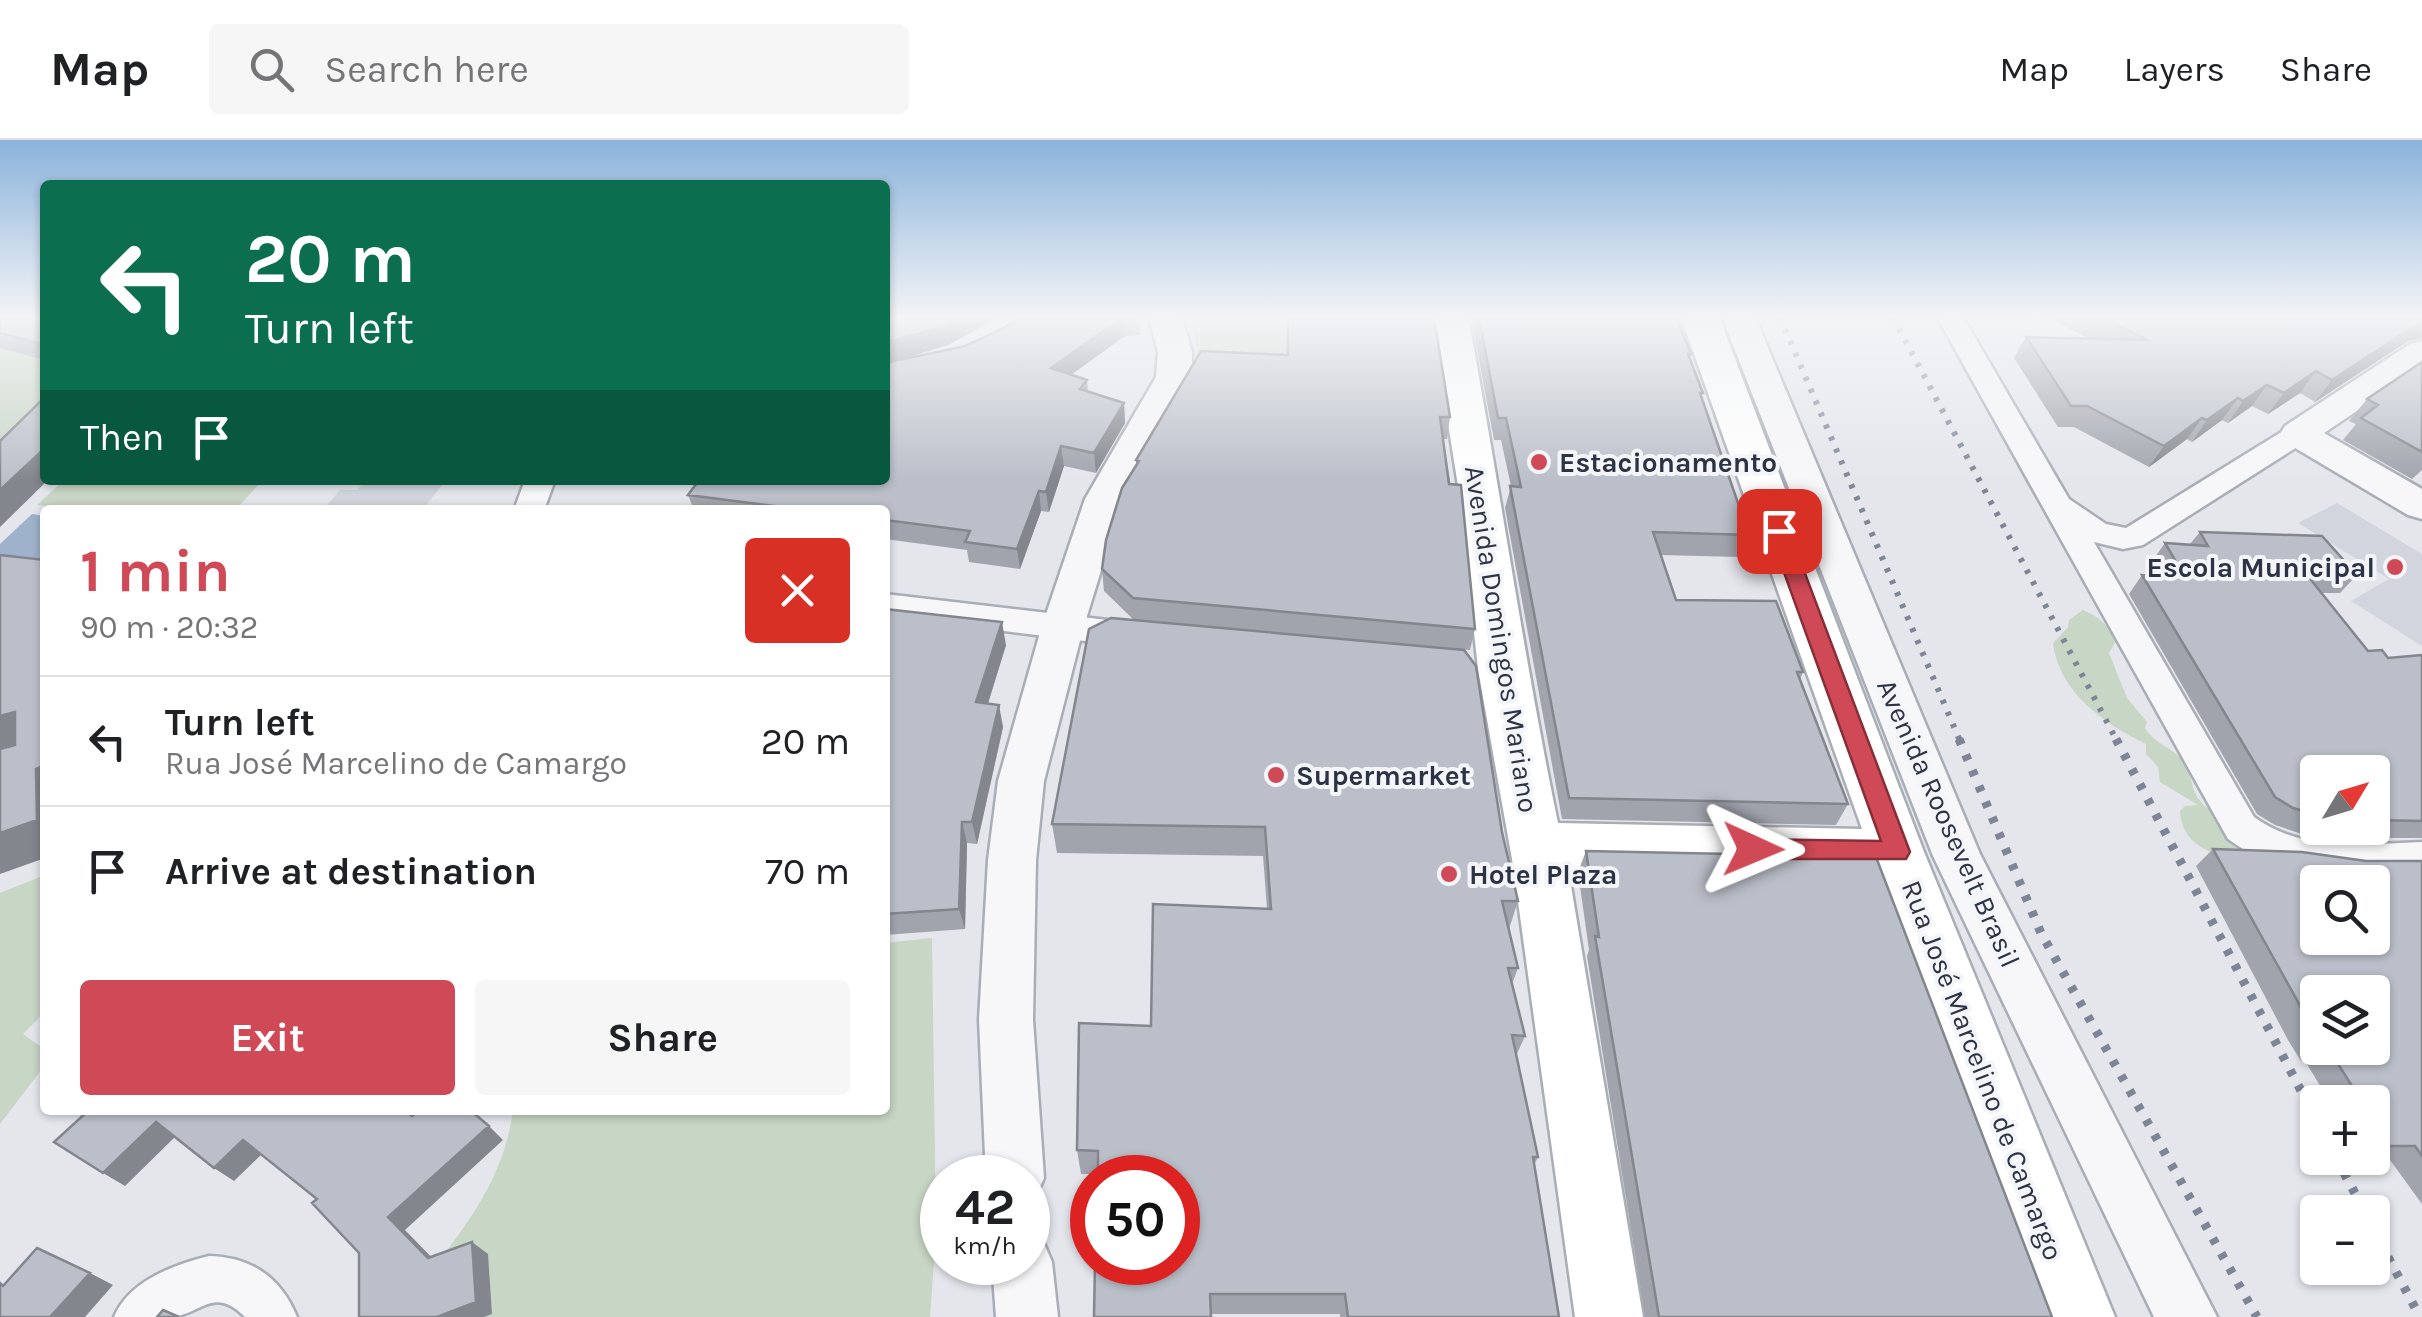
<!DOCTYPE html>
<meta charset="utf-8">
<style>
:root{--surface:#fff;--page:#f6f6f6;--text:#202124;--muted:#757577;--line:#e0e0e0;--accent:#d04956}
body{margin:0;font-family:Karla,sans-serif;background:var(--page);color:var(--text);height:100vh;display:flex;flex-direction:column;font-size:38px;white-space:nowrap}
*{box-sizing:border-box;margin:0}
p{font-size:32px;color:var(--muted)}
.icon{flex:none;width:55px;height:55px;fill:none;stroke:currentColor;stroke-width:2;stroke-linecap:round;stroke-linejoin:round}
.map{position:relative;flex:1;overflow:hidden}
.side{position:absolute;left:40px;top:365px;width:850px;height:610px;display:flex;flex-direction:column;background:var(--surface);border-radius:10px;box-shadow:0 2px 8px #0004}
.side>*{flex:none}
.top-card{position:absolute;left:40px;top:40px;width:850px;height:305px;border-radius:10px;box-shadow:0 2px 8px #0004;background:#0b6e4f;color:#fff;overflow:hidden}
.needle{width:65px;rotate:52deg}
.buttons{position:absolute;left:2300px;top:615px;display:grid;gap:20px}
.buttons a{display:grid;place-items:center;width:90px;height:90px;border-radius:10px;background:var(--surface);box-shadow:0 2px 8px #0004;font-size:50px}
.speed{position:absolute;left:920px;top:1015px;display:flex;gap:20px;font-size:50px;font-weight:700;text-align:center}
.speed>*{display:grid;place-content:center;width:130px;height:130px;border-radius:50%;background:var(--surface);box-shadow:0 2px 8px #0004;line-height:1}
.speed small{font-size:25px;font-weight:400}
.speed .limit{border:15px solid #d22;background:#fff;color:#111}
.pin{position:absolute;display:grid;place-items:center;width:85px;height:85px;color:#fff;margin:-42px;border-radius:20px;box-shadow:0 5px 15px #0006}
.me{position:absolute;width:110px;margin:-55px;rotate:91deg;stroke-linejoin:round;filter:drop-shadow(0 0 8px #0008)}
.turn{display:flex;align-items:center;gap:35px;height:210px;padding:0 40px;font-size:45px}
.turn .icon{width:130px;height:130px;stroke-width:2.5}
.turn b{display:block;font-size:70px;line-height:85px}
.then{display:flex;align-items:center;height:95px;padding:0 40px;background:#0003;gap:20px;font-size:38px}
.round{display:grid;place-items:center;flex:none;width:105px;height:105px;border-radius:10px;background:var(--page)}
.head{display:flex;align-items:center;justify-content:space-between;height:170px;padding:0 40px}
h1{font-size:60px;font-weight:700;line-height:75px;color:var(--accent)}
.button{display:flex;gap:20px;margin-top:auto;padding:20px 40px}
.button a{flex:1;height:115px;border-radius:10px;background:var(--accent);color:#fff;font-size:40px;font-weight:700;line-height:115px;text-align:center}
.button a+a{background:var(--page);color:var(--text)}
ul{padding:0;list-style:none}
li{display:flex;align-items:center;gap:30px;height:130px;padding:0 40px;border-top:2px solid var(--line)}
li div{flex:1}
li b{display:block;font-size:38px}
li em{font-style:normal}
header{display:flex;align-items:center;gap:60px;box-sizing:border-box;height:140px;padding:0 50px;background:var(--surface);border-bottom:2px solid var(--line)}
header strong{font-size:48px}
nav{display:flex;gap:55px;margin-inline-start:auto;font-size:35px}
.search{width:700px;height:90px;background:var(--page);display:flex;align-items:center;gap:25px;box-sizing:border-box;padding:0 35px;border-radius:10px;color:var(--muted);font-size:38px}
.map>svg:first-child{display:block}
.built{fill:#d2d5de}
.green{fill:#c8d6c5}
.water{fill:#9fb2cb}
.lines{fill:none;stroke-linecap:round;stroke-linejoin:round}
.minor-casing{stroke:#a9adb6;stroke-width:5}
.tertiary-casing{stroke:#a9adb6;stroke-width:5}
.secondary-casing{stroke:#a9adb6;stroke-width:5}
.minor{fill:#f7f7fa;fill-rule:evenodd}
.tertiary{fill:#f7f7fa;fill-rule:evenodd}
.secondary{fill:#fff;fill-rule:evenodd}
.rail-far1{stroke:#7d8596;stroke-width:6;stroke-dasharray:4 9;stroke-linecap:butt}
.rail{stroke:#7d8596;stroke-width:9;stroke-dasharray:6 11;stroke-linecap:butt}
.wall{fill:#a1a4ad;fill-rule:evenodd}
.shaded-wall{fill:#83868d}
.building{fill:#bbbfc9;stroke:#83868d;stroke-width:2.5;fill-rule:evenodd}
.route{fill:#d04956;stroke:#872f38;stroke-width:2.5}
.poi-dot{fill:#d04956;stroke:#f4f5f9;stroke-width:4}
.labels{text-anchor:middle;stroke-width:8;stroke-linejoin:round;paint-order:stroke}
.poi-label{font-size:28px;font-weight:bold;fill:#2b3344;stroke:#f4f5f9;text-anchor:start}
.street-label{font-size:28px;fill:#2b3344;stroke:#f4f5f9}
</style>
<header>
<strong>Map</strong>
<div class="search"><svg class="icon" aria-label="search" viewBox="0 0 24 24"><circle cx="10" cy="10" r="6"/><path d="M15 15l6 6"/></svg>Search here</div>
<nav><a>Map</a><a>Layers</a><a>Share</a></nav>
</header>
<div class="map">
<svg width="2422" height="1177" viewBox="0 0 2422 1177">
<rect width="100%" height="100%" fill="#e4e6ec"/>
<path class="built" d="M366,340h80l-24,30h-99l17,-20h17z
M2337,363l85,51v92l-71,-45 38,-22 -91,-56z"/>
<path class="green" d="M1190,177h144l-16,48 -118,-2z
M0,206l45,8v73l-45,45z
M64,340h199l-28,30h-150l-48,-5z
M2083,470c16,7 26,15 33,31l-7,12 18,45 20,24 -2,6c9,15 25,19 37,31 9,9 8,24 14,36 11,21 54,32 41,62 -28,-2 -55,-13 -57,-46l5,-5 13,-1 -38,-23 -2,-15 -12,-13v-10c-42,-21 -87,-51 -93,-101l15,-16 1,-7z
M45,735v137l-22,22 22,16v15l-45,59v-231z
M932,798l4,295 -6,84h-531c46,-72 102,-118 114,-207h372v-167z"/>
<path class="water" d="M32,374l13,2v63l-45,-5v-30z"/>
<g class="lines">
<g class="minor-casing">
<path id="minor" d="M1937,177h26l106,182 37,25 20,4 162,-100h20l4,6 -4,6 -165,105 -20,4 -29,-7 160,275c50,36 110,27 168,25v32c-69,1 -136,8 -194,-35z
M525,340h30l-11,30h-30z
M885,454l248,29 12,4 4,8 -4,8 -12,4 -248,-31z
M209,1116c43,1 72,22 88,61h-52c-32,-32 -44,-2 -74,0 -19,0 -38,0 -57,0 15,-36 59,-52 95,-61z"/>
</g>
<g class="tertiary-casing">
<path id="tertiary" d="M1149,177h33l10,35v25l-69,122 -40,130 -39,152 -8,79 -3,160 11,158 -9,20 -7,3v-23h-42l-7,-158 9,-160 10,-79 43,-152 44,-130 71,-122 2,-25z
M1722,177h33l225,537 237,463h-63l-221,-461z
M2422,201v26l-98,66 98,56v30l-14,-4 -123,-73 -5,-8 5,-8 125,-82z
M1028,1094l15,7 9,21 6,55h-62l-4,-55h36z"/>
</g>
<g class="secondary-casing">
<path id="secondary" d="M1431,177h37c32,169 55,338 90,506l304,6 -181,-512h38l205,535 191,465h-68l-169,-443 -310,-6 75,449h-68l-62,-452 -35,-196 -20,-183z"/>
</g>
<use href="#minor" class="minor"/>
<use href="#tertiary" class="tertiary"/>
<use href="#secondary" class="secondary"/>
<path class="rail-far1" d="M1780,177l180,424
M1893,177l224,424"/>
<path class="rail" d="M1959,599l82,194 216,384
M2116,599l202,384
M2336,1018l29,54
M2372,1087l48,90"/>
</g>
<path class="wall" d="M0,177h45v43l-45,-12z
M885,177h114l-51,28 -46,14 63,-13 39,-18 15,-11h120l1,18 -15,1 -54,38 16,6 1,11 36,12 1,20 -29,50 -32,-7 -15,46 -8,-1 -21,58 -51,-7 -2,-12 -82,-11v-29h-191l-6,-15 197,-15z
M1286,177h148l16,100 -3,22h-4l32,190 -5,21 -336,-30 -30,-29 -2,-22 34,-103v-6l151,-105z
M1471,177h205l15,37 -1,5 13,34 -2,5 48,137 -9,22 -80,-2 16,45 127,72 -3,7 48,125 -12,21 -274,-6 -57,-311 6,-22 -10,-46h-7z
M2047,177h375v21l-14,3 -93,61 -15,-9 -32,21 -16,-8 -24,17 -6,-3 -30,22 -5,-3 -38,28 -75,-40h-16l-44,-69 12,-21 64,2z
M2422,222v108l-10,9 -69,-39 13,-16 -7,-3 18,-22z
M2200,392l157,43 -17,18h-18l46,58 20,7 34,-3v183h-108l-39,-13 -18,-11 -128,-220 13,-19 18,1 -8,-15 13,-18 25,1zM2318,632h54v56h-54z
M885,469l121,36 -18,59 15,23 -26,117 -10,-1 -2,86 -80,6z
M1089,489l413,203 16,69 -9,28 9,39 -6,16 13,52 -9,20 22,101 -4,8 25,152h-219v-3h-129l-113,-140h-17l-4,-24 74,-124 116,-117 -4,-53 -206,-3 -5,-29z
M2213,709l153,12h56v343l-32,-44h-25l-2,-2h9v-56h-42l-25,-41h-4l-13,-21 -92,-174zM2318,852l54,56h-54z
M1586,711l466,466h-407l-58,-361 2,-6 -11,-78z"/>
<path class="shaded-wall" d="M961,177h38l-51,28 -63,19v-21z
M1124,177l1,19 -72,52 -2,-20z
M2422,181l-1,16 -13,4 -93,61 17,-22z
M2316,231l-16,22 -32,21 16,-21z
M2267,245l-15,21 -24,17 15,-22z
M2238,258l-16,22 -30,22 15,-22z
M1124,263l1,20 -29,50 -2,-20z
M2202,278l-15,21 -38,28 15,-21z
M1061,306l3,20 -15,46 -3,-20z
M45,308v32h3l-48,47v-37z
M1039,351l2,20 -21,58 -3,-20z
M1002,482l4,23 -25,80 -5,-23z
M999,565l4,22 -26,117 -5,-22z
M15,572l30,28 -45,16v-40z
M45,625v93l-45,16v-41l36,-64z
M962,682l5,21 -2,86 -6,-20z
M156,982l20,14 -51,50 -22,-13z
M489,986l14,14 -98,90 39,40 -16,-12 -40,-41z
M243,1000l19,14 -28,27 -20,-13z
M472,1102l16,12 4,60 -8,3h-47z
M90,1133l23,12 -28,32h-35z"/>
<path class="building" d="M0,177h45v28l-45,-12z
M885,177h76l-17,9 -59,17z
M1019,177h104l-72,51 36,12 -7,9 44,14 -30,50 -33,-7 -15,46 -7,-1 -22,58 -52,-7 5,-11 -85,-11v-10h-79l-118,-15 11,-15h186v-117l80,-17 39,-18z
M1288,177h146l16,100h-10l9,67 12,1 14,144 -342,-31 -31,-29 4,-29 16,-52 17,-27 -3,-1 65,-109 87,4z
M1479,177h197l15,37h-3l15,39h-3l49,142 -96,-3 23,68 100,1 27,71h-6l51,132 -279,-6 -59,-312 11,1 -15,-69h-8z
M2101,177h321v4l-90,59 -16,-9 -32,22 -17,-8 -24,16 -5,-3 -31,22 -5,-2 -38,28 -77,-40h-16l-45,-69 122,3z
M2422,222v90l-61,-34 17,-13 -11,-6z
M45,257v51l-45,42v-49z
M2200,392l122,4 35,39h-50l61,76 14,-1 6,8 34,-3v166l-50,-1v-48h-54v43l-25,-7 -18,-11 -133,-222 43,2 -20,-34 43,3z
M0,415l45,5v205l-9,4 1,51 -37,13v-84l15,-4v-33l-15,4z
M885,469l117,13 -26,80 23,3 -27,117h-10l-3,87 -74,5z
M1111,478l353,32 12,16 26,166 16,69h-16l16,67h-10l17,68 -13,-1 26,122h-5l26,160h-211l-3,-23h-135l1,23h-117l1,-55h83v-84h-80v-27l-21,-1 2,-127 72,3 2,-122 118,5 -6,-82 -213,-3 37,-195z
M2213,709l89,3 64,9h56v295l-7,-10h-26l-17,-26v-18h-10l-34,-54h44v-56h-54v46zM2318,742h54v56h-54z
M1586,711l290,6 176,460h-393l-64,-381 4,1z
M89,970h315l8,6 8,-6h50l19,16 -101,91 40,41 44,-16 4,60 -39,15h-78v-64l-47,-50 5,-4 -74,-59 -29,28 -58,-46 -53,51 -49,-31z
M37,1108l53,25 -40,44h-50v-34l3,3z
M163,1170l16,7h-22z"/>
<linearGradient id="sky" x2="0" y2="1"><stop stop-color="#8bb3dc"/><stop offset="0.52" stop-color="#f3f4f6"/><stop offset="1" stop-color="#f3f4f6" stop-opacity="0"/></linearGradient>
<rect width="2422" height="341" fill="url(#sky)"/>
<path class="route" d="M1779,384l10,7 121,321 -4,7h-153l-9,-3 -3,-7 3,-7 9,-3 128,2 -112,-310z"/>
<g class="poi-dot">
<circle cx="1539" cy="322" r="10"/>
<circle cx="2395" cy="427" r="10"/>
<circle cx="1276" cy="635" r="10"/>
<circle cx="1449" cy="734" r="10"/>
</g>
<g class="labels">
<g class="poi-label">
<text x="1559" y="332">Estacionamento</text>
<text x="2375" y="437" text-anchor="end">Escola Municipal</text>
<text x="1296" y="645">Supermarket</text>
<text x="1469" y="744">Hotel Plaza</text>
</g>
<g class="street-label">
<text transform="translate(1502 499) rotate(81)" y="10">Avenida Domingos Mariano</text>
<text transform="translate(1949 683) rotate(66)" y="10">Avenida Roosevelt Brasil</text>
<text transform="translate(1983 930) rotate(69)" y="10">Rua José Marcelino de Camargo</text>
</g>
</g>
</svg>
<div class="buttons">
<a><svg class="needle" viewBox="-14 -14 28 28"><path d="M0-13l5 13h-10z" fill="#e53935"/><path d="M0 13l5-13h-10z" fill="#757577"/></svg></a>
<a><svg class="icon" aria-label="search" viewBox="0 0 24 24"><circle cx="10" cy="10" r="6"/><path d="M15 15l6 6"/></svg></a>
<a><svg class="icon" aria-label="layers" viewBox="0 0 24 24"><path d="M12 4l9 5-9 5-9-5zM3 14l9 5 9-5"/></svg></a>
<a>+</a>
<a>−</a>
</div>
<div class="speed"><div>42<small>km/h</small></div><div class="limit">50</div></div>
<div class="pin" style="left:1779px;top:391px;background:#d93025"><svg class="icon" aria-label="arrive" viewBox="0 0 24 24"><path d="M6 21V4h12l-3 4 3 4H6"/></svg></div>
<svg class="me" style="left:1753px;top:709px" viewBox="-20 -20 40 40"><path d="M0-17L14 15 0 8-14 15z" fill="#d04956" stroke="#fff" stroke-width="4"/></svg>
<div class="top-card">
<div class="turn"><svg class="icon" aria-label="left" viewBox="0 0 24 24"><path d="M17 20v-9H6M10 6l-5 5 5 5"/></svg><div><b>20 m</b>Turn left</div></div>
<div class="then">Then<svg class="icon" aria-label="arrive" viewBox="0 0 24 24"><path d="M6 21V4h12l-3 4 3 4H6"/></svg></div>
</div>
<section class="side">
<div class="head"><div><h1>1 min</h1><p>90 m · 20:32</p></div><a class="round" style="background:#d93025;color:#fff"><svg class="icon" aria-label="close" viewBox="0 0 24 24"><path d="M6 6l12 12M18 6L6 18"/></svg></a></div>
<ul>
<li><svg class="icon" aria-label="left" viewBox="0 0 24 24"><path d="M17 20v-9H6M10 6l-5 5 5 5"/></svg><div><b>Turn left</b><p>Rua José Marcelino de Camargo</p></div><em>20 m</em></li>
<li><svg class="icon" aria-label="arrive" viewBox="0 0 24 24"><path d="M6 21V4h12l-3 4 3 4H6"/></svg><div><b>Arrive at destination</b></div><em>70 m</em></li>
</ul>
<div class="button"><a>Exit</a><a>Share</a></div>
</section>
</div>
